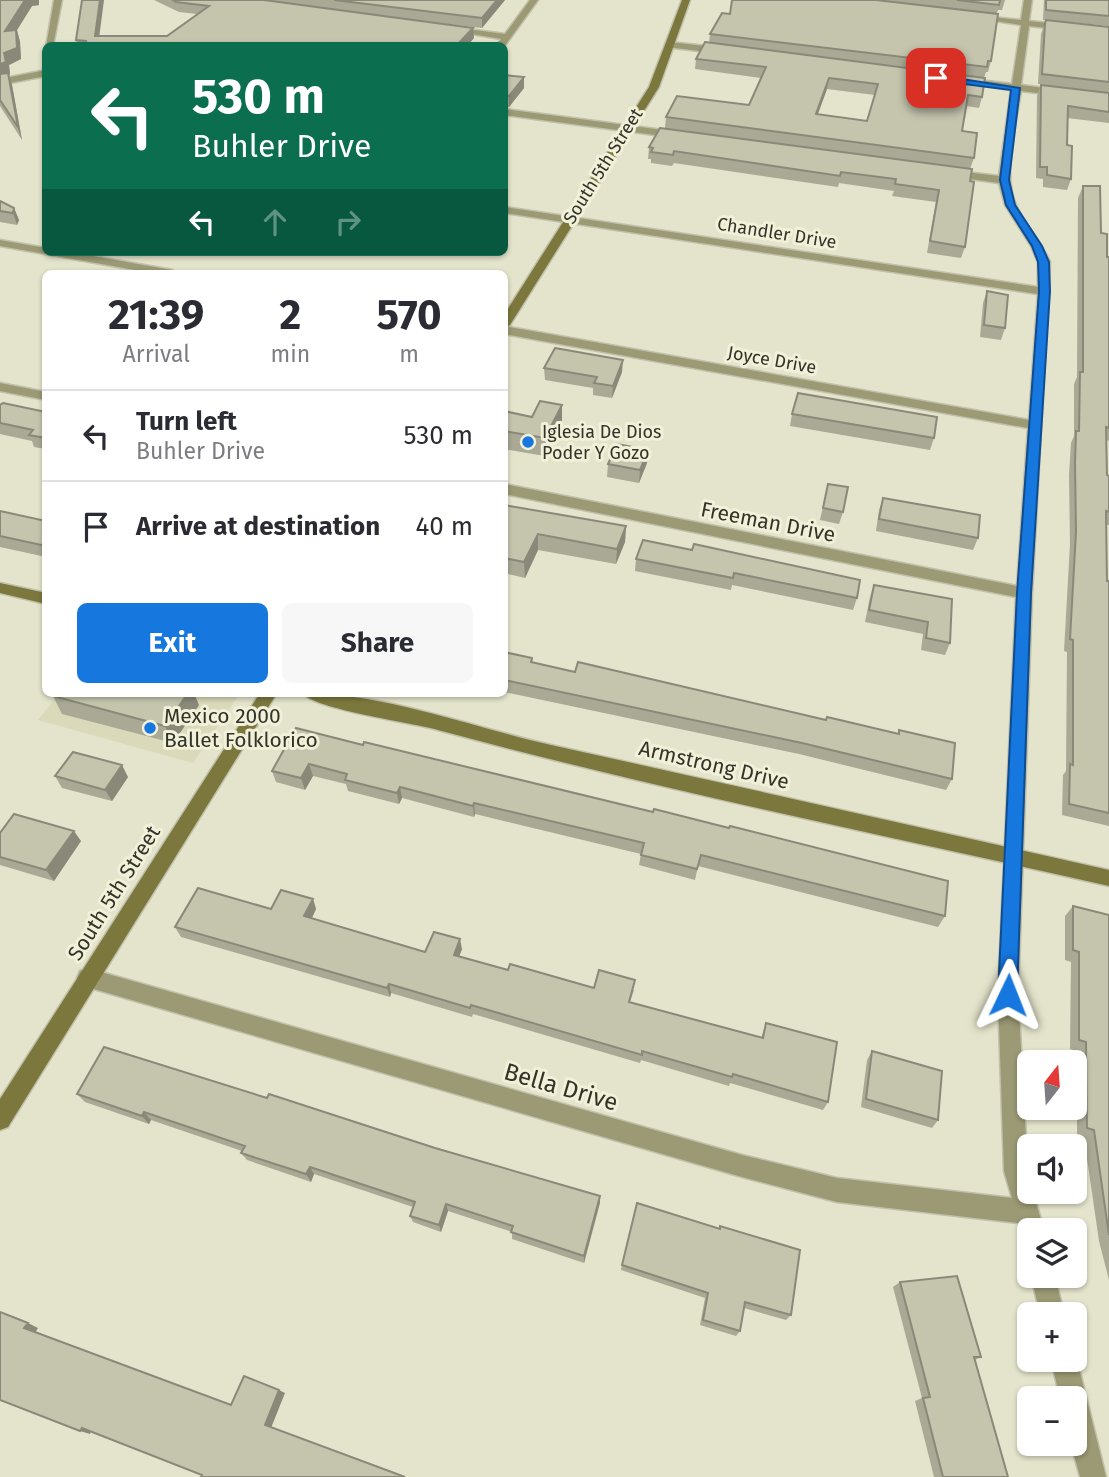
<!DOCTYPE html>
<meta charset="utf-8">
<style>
:root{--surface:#fff;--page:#f7f7f7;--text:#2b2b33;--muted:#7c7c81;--line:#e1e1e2;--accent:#1677df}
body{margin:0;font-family:"Fira Sans",sans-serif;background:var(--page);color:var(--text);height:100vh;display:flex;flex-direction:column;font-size:26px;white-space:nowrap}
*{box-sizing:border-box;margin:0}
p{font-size:23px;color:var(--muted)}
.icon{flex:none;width:38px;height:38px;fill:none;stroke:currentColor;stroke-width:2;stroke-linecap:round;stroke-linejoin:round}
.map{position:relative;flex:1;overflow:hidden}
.drawer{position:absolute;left:42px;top:270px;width:466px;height:427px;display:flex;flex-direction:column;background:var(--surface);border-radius:10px;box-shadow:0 2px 5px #0004}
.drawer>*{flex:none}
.guide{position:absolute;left:42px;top:42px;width:466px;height:214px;border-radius:10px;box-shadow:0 2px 5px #0004;background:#0b6e4f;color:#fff;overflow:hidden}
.needle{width:46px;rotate:17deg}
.buttons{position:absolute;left:1017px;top:1050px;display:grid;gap:14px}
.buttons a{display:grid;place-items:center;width:70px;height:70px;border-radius:10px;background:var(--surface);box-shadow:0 2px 5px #0004;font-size:35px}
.pin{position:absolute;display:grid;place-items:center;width:60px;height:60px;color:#fff;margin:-30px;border-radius:14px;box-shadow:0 4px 10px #0006}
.me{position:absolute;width:77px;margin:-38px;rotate:2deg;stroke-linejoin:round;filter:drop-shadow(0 0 5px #0008)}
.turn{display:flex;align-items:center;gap:24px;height:147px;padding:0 35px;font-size:32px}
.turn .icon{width:91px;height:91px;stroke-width:2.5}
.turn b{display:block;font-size:49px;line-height:60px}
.lanes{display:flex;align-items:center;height:66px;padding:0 35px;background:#0003;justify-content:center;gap:35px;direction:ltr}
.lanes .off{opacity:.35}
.eta{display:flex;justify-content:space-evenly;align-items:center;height:119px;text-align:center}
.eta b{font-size:42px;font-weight:700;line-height:49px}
.button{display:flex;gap:14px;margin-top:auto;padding:14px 35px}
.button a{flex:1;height:80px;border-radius:10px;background:var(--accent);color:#fff;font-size:28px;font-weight:700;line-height:80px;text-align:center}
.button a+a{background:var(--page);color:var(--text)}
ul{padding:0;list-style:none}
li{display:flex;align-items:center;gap:21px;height:91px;padding:0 35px;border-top:2px solid var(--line)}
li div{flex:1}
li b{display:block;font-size:26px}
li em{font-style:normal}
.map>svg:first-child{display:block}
.built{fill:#dad9ba}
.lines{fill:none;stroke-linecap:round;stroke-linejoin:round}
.street-casing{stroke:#c1c0ab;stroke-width:3}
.secondary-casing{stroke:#c1c0ab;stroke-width:3}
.street{fill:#9c9a74;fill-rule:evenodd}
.secondary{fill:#7c783d;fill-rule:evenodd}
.wall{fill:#a9a995;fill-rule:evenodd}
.shaded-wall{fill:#8a8979}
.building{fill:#c5c4ad;stroke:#8a8979;stroke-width:2;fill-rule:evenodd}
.route{fill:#1677df;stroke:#0e4d91;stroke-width:2}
.poi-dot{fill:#1677df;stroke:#f1f0d8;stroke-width:2.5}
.labels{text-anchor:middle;stroke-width:6;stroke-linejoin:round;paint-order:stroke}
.far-street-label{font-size:18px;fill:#34332a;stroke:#f1f0d8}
.far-poi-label{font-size:18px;fill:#34332a;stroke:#f1f0d8;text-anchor:start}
.street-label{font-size:21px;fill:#34332a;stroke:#f1f0d8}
.poi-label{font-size:21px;fill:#34332a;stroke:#f1f0d8;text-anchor:start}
.near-street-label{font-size:24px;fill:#34332a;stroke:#f1f0d8}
</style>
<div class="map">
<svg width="1109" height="1477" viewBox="0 0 1109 1477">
<rect width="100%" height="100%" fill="#e4e3cb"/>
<path class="built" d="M60,693h180l-47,70 -155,-43z"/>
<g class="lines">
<g class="street-casing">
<path id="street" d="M54,0h8l-9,46 -7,1z
M530,0h8l-34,47 -7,-2 4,-6 -53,-9 4,-3 53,7z
M1024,0h8l-3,21 80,8v6l-80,-9 -8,59 88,11v6l-88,-11c-5,32 -19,85 -5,114 9,20 25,37 34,57l-18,331 -14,402 11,197h4l11,38h-15v11l-5,-3 -6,-15 -181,-21 -95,-25 -662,-192 -3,-7 3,-7 7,-3 655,187 95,23 175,20 -8,-27 -6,-176 18,-398 -512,-103v-10l513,102 11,-158 -524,-94v-8l525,94 9,-126 -534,-81v-6l534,80v-25l-7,-16 -26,-41 -6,-22 -50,-7 -5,-3 5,-3 50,6 12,-86 -53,-9 5,-3 49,6 9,-59 -52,-8 4,-2 48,5z
M670,42l53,6 4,3 -4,3 -56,-7z
M46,70v6l-46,9v-6z
M504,109l174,23 5,3 -5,3 -174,-23z
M0,240l46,8v4h24l102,18 6,3h-26l-152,-27z
M0,383l46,9v8l-46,-9z
M1031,1276h24l9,38h-24z
M1074,1355l3,5 29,117h-26l-9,-33h3v-46h-14l-9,-38h23z"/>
</g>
<g class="secondary-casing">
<path id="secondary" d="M682,0h8l-31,87 -149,238 -6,4v-14l145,-228z
M0,583l46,10v11l-46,-11z
M260,693h17l-269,434 -8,3v-31z
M303,693c80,0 169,34 248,52 186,41 372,83 558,125v16c-224,-51 -449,-96 -671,-156 -23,-7 -126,-21 -135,-37z"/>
</g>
<use href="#street" class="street"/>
<use href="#secondary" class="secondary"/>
</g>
<path class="wall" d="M0,0l39,1v4l-7,1 -15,24 3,12 1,17 -12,6 1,9 -1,1 3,10 10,55 -22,-34z
M154,0h351l-23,28 -53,-6 45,16 -7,8h-390l-1,-6 23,-4h68l30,-22 -18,-2z
M732,0h273l-3,10h-4l-2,4 -5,47 -3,11h-2l-2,6 -2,19 -3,11 -13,-2 -4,25 12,27 -4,11 -5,78 -4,11 -34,-5 9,-51 -44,-6 2,-5 -55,-8 -1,4 -164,-24 -2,3 -21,-3v-4h-3l1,-12 16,-19 1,-11 83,-12 12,-27 -66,-9 1,-10 13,-16 1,-9 20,-20zM827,89l48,6 -8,26 -50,-6z
M1044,0h65v26l-51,-5 51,6v96l-42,-5v27l4,34 -4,11 -24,-3v-8l-7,-1 1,-82 4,-11 20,2 -23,-3 3,-50 5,-14h-3z
M504,75l20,2v11l-15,19h-5z
M1083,186l18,47 6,24h2v184l-3,-1 1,35 2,1v49h-2v56h2v245l-47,-11 1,-40 3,-4 1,-119 -3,-1 6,-107 -1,-69 2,-32 3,-7v-52l3,-7 1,-179z
M0,201l14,7 5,12 -2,5 -17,-3z
M987,291l18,37 -4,12 -21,-3 3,-34z
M544,368l78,4 -10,26 -19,-3v-7l-48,-8z
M0,405l46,7v37l-12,-2 -2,-6 -32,-7z
M504,411l58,12 -17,33 -41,-7z
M792,414l142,24 -4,12 -140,-24z
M647,463l-8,20 -32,-6 1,-13z
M828,484l15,28 -4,12 -19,-4z
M883,498l95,40 -5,12 -97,-19 3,-21z
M504,505l122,21 -1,16 -9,22 -78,-14 -13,28 -21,-5z
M0,511l46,10v36l-46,-10z
M643,540l214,58 -4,12 -121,-25 -1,5 -96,-19 1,-12z
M874,585l78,14 -2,44 -5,12 -24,-5 2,-16 -58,-12 5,-25z
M504,652l28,6 1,4 42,10 323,62 1,-4 53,49 -6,11 -147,-36 -295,-62z
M53,696l146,9 -26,38 -111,-29z
M296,728l649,188 -7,11 -240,-61 -3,14 -56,-15 2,-11 -166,-40 -1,3 -72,-19 -3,6 -51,-13 -2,-7 -33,-8 -8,14 -29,-8 -4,-11z
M55,776l73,1 -16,24 -50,-13z
M0,833l81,8 -27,40 -54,-16z
M313,899l3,10 -4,9 113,34 37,-3 -3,7 49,14 86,18 40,2 -4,12 131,36 5,-15 62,79 -5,8 -93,-27 -1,3 -88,-26 -1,3 -167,-49 -1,3 -81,-24 -1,4 -209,-60 -6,-10 96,-18z
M1073,906l36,9v365l-10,-39 -15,-103 -7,-2v-85l-7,-2 1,-87 -6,-2v-44z
M872,1051l66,69 -6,8 -71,-21 6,-47z
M77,1094l190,4 333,98 -16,67 -72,-24v-7l-64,-21 -7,21 -28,-10 -3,-6 3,-9 -99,-33 -3,8 -64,-22 -6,-7 1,-2 -91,-31 -2,4 -64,-22z
M720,1226l71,89 -5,5 -42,-12 -4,23 -4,5 -36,-11 5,-27 -84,-28 1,-5 97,-36z
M900,1282l81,75 -6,3 33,117h-74l-19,-76 7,-3 -29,-111z"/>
<path class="shaded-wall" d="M25,0h14v5l-7,1 -15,24 3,12 1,17 -12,6 1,9 -1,1 3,10 10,55 -22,-62v-14l4,-11 1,-22z
M100,0h4l-6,46 -3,-10z
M497,0h8l-23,28v-10z
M473,28l1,10 -7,8h-11z
M524,77v11l-15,19v-11z
M829,78l-2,11 -13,36 2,-11z
M14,208l5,12 -2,5 -4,-12z
M623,360l-1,12 -10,26 1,-12z
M562,405v18l-17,33v-18z
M648,450l-1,13 -8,20 1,-13z
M626,526l-1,16 -9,22 1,-15z
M538,534v16l-13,28 -1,-16z
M188,693h6l5,12 -26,38 -8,-17z
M309,764l4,12 -8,14 -4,-12z
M122,765l6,12 -16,24 -7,-11z
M400,787l2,11 -3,6 -2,-11z
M474,803l1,11 -1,3 -1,-11z
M74,831l7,10 -27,40 -8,-11z
M313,899l3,10 -8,17 -4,-10z
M460,939l2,10 -6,16 -2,-10z
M389,984l2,9 -1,4 -3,-9z
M144,1112l7,8 -2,4 -7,-8z
M310,1167l4,7 -3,8 -5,-8z
M600,1196v7l-16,60v-7z
M446,1204l2,7 -7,21 -2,-7z
M28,1323l10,5 -3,5 -11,-5z
M279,1390l6,3 -14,35 -6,-3z
M82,1428l9,3 -1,3 -10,-3z"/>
<path class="building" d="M0,0h25l-20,31 11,-1 1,18 -13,5 2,9 -6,2z
M82,0h18l-5,36h72l42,-30 -33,-4 -3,-2h91l209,28 -17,18h-371l1,-5 -10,-1z
M334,0h163l-15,18z
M732,0h144l122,14 -7,47h-3l-1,6 -277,-33 12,-21 8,1z
M957,0h43l-1,5z
M1046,0h63v16l-63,-6z
M1046,20l63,7v55l-67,-8 3,-50z
M705,42l280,36 -3,19 -14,-2 -6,36 15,2 -3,25 -308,-41 11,-21 72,9 17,-38 -70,-8zM829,78l49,6 -11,37 -51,-7z
M8,73l10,54 -18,-27v-26z
M504,75l20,2 -15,19h-5z
M1041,85l68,8v19l-41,-6 -1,39 5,1 -1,33 -24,-4v-8h-7z
M660,128l312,41 -2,12 4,1 -9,65 -35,-6 9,-51 -44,-6 1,-5 -55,-7 -1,4 -166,-25 -1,4 -22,-3 2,-4 -4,-1z
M1083,186h17l1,47 6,1v23h2v171l-3,-1 1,48 2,1v36l-3,-1 1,70h2v232l-40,-9 1,-40 3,1v-125l-3,-1 6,-107 -1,-69 1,-32h3l1,-59h3z
M0,201l14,7 -1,5 -13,-2z
M987,291l21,4 -3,33 -21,-3z
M555,348l68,12 -10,26 -19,-3 3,-6 -53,-9z
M798,393l139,24 -3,21 -142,-24z
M540,401l22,4 -17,33 -41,-7v-20l28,6z
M3,403l43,9v26l-17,-3 4,-5 -33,-7v-18z
M617,444l31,6 -8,20 -32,-6z
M828,484l20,3 -5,25 -20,-4z
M883,498l97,17 -2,23 -99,-19z
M504,505l122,21 -9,23 -79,-15 -14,28 -20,-4z
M0,511l46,10v25l-46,-10z
M643,540l49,10 2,-6 166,36 -3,18 -123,-25 -1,5 -97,-19z
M874,585l78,14 -2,44 -24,-5 2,-16 -59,-12z
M504,652l28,6 -1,4 44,10 3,-10 248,58 1,-3 72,17v-4l56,13 -3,36 -150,-36 -298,-63z
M55,693h133l-23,33 -112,-30z
M296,728l67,17 1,-3 289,70 1,-3 75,19 1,-2 218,55 -3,35 -244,-61 -4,14 -56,-14 3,-12 -170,-40 -1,3 -73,-19 -3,6 -52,-13 2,-6 -38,-10 -8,14 -29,-7z
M73,752l49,13 -17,25 -50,-14z
M14,814l60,17 -28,39 -46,-13v-24z
M198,888l73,21 10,-19 32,9 -9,17 121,36 9,-20 26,7 -6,16 54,15 2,-6 84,24 5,-18 36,10 -6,22 134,36 3,-15 71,19 -9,60 -95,-28 -1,3 -90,-26v4l-171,-50 -1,3 -81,-24 -2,4 -212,-61z
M1073,906l36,9v320l-15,-105 -7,-2 -1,-86 -7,-2v-88l-6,-2z
M104,1047l163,51 2,-4 166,54 165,48 -16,60 -73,-24 2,-6 -67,-22 -7,21 -29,-9 5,-14 -105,-35 -4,7 -65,-21 4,-7 -101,-34 -2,4 -65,-22z
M872,1051l70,20 -4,49 -72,-21z
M637,1203l83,26v-3l80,24 -9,65 -46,-13 -5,29 -37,-11 5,-27 -86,-28z
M957,1276l24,81h-7l34,120h-65l-20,-79 7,-1 -30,-115z
M0,1312l28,11 -4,5 207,77 13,-29 35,14 -14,35 140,52h-204l1,-2 -120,-47 -2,3 -80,-31z"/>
<path class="route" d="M936,75l84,13 -11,92 6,25 27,41 7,16 1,29 -19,302 -14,402 -3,6 -6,3 -7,-3 -3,-6 19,-402 22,-302 -1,-29 -6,-16 -26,-41 -6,-25 11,-90 -78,-10z"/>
<g class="poi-dot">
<circle cx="528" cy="442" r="7"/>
<circle cx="150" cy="728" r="7"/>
</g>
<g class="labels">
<g class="far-street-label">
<text transform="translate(603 166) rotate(-58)" y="6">South 5th Street</text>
<text transform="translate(777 233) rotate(9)" y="6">Chandler Drive</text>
<text transform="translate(772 360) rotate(10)" y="6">Joyce Drive</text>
</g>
<g class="far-poi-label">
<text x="542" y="438">Iglesia De Dios<tspan x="542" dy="21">Poder Y Gozo</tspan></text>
</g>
<g class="street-label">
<text transform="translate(768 522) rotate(11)" y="7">Freeman Drive</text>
<text transform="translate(714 765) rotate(13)" y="7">Armstrong Drive</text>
<text transform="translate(114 893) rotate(-58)" y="7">South 5th Street</text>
</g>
<g class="poi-label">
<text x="164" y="723">Mexico 2000<tspan x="164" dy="24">Ballet Folklorico</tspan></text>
</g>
<g class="near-street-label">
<text transform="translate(561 1087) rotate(16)" y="8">Bella Drive</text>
</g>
</g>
</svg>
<div class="buttons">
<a><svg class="needle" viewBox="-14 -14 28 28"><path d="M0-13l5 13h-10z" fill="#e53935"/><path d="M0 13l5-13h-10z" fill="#7c7c81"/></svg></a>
<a><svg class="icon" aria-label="sound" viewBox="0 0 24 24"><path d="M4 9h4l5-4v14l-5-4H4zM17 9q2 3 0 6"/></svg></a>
<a><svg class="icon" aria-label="layers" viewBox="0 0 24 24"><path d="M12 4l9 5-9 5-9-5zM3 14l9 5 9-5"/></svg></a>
<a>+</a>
<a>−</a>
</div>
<div class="pin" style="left:936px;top:78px;background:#d93025"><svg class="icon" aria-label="arrive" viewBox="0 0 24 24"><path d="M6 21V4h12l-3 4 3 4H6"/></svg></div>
<svg class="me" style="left:1008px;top:995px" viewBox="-20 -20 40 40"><path d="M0-17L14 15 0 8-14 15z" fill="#1677df" stroke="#fff" stroke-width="4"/></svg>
<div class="guide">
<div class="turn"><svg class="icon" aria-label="left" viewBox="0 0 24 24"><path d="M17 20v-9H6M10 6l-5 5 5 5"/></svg><div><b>530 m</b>Buhler Drive</div></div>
<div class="lanes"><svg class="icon" aria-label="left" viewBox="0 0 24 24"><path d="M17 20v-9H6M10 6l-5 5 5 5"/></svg><svg class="icon off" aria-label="ahead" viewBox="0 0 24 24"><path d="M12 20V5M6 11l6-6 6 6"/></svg><svg class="icon off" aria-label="right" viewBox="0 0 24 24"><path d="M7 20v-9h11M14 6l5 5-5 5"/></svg></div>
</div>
<section class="drawer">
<div class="eta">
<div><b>21:39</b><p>Arrival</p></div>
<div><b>2</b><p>min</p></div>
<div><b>570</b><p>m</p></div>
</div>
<ul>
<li><svg class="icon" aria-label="left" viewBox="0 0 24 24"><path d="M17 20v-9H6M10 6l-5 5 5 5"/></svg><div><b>Turn left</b><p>Buhler Drive</p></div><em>530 m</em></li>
<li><svg class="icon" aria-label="arrive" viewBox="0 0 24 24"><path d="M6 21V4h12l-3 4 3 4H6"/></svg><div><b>Arrive at destination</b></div><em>40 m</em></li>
</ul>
<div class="button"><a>Exit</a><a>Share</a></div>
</section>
</div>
